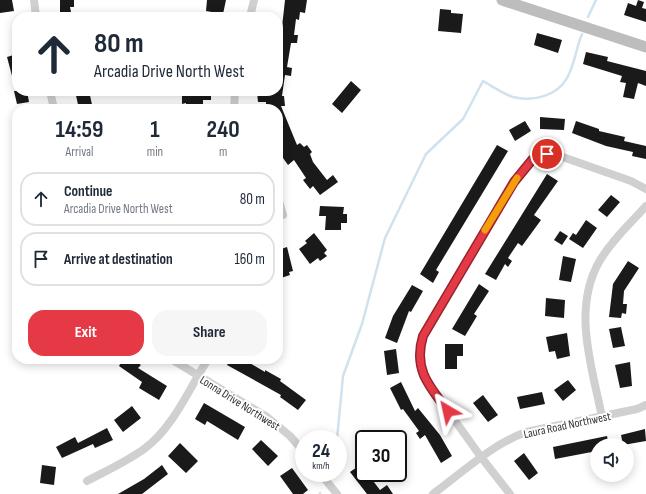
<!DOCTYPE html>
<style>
:root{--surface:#fff;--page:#f6f6f7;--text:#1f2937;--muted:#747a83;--line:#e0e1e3;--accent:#e63946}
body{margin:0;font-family:"Sofia Sans Condensed",sans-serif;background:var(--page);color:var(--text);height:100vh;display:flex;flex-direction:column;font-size:15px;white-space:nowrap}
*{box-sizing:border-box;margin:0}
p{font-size:13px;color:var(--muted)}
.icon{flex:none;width:22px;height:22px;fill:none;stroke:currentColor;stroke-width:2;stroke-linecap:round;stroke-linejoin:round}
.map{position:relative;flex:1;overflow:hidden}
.sheet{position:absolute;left:12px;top:104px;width:271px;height:260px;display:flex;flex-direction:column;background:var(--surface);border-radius:16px;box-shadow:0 2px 10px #0003}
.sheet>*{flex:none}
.top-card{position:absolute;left:12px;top:12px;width:271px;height:84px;border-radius:16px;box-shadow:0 2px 10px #0003;background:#fff;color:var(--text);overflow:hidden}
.fabs{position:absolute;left:590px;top:438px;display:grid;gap:8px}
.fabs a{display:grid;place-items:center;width:44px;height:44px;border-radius:50%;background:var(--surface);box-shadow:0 2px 10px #0003;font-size:20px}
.speed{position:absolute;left:295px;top:430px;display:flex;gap:8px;font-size:20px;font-weight:700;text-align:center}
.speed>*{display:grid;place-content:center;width:52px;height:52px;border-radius:50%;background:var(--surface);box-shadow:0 2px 10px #0003;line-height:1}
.speed small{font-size:10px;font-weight:400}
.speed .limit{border:2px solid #111;border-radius:6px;background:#fff;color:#111}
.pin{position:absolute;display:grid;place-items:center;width:34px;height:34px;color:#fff;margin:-17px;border:2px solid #fff;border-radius:50%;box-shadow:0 1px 4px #0007}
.me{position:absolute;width:44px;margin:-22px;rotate:324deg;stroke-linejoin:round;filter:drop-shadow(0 0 3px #0008)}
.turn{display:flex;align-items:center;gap:14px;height:84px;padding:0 16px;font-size:18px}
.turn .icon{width:52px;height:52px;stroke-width:2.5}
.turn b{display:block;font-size:28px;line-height:34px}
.eta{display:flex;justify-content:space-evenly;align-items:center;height:68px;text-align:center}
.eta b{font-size:24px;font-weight:700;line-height:28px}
.action{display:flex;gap:8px;margin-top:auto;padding:8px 16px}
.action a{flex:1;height:46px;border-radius:16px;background:var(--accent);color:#fff;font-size:16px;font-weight:700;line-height:46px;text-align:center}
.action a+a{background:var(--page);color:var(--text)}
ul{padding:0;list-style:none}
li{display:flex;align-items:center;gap:12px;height:54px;margin:0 8px 6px;padding:0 8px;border:2px solid var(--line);border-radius:16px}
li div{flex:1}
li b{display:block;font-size:15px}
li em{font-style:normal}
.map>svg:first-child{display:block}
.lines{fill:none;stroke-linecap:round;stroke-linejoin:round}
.stream{stroke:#cfe2ee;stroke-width:2.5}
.building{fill:#1a1a1a}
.street{stroke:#d0d0d0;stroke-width:8}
.secondary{stroke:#bdbdbd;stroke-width:11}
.route-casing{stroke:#96252e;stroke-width:10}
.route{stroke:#e63946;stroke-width:7}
.slow{stroke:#f59e0b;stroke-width:7}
.labels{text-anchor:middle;stroke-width:4;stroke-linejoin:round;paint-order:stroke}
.street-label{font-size:12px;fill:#333;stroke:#fff}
</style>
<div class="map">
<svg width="646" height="494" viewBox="0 0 646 494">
<rect width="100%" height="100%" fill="#fff"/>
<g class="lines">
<path class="stream" d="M588,17l8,-17
M337,439l6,-63 19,-52 23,-86 41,-84 37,-35 20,-38c9,5 20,13 30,16 20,5 44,-1 54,-19 8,-14 9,-30 15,-44
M320,494v-1"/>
</g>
<path class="building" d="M0,0h12l2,11 -14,2z
M60,0h14v7h-4l2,10h-12z
M207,0h19l-3,14 -17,-3z
M285,0h22l-2,13 -5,-1 -1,8 -3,-1 -2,16h4l-1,8h-6l-4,24 5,1 -1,8 -6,-1 -3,21h2l1,10h-4l16,39 3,-2 4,4 3,-2 5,7 -2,2 3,8 14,18 6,-5 5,7 -18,13 -7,-9 -3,3 -7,-9 3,-2 -12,-18 -6,5 -10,-14v-42h-12v-7h-8l-1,-10 21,-1v-64h4z
M638,0l6,2 -2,6 4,1v13l-22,-7 4,-12 8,3z
M440,9l11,1v3l12,1 -2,19 -23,-2z
M537,33l25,7 -4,13 -24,-8z
M586,52l22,5 -1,4 39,10v15l-8,-3 -4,16 -11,-2 3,-14 -6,-1 2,-6 -39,-12z
M17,54v33h-2l-8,-30z
M351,81l10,9 -19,23 -10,-9z
M14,91h13l2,11 -12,2z
M75,91h14l4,18h-14z
M187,91h24v9h-8v9h-17v-6l-4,1v-8h5z
M540,117l25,2 -1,11 -24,-1z
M525,121l6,10 -16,10 -6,-11z
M576,121l23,8v2l26,6 -1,4 22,5v13l-14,-3 1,-4 -27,-6 -34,-13z
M497,145l11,6 -72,119 3,2 -6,11 -13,-9z
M547,174l11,7 -24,34 7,5 -19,26 -4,-3 -10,15 4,3 -4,6 -3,-3 -9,16 -11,-6z
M611,195l9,7 -13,15 -9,-7z
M320,206l24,1 -1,7h4v9h-6v7h-16l1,-14h-7z
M586,220l11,8 -14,20 -14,-9 4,-6 3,2z
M560,231l8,5 -6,9 -8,-5z
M314,233l13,17 -3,3 3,3 -7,5 -2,-3 -8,6 -11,-15 8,-6 -2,-2z
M287,247l6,24 -4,1 1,3 -9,3 -1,-3 -2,1v-26z
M563,256l13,3 -5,23 -12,-2z
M628,261l11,7 -15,23 -1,13h4l-1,10 -4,-1 -1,5 -12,-1 4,-33z
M479,284l10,7 -15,23 3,2 -12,20 -13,-7z
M412,285l11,6 -12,21 -2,-1 -12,32 -12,-5 8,-22z
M546,298l19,2 -1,18 -19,-2z
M621,327l4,19 -12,2 -4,-19z
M567,333l3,23 -13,3 -2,-8 -6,1 -3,-15z
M445,344h18v12h-6v13h-12z
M396,349l3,24 -12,2 -3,-24z
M123,359h9l9,6 -3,3 29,18 -8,14 -20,-12 3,-6 -23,-16z
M231,359h12l22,13v-2l16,9 -1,2 26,19 -8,10 -18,-13 1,-2 -54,-30z
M630,362l2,24 -12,2 -5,-23z
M568,380l8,10 -13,11 -9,-11z
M401,382l14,29 3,-3 22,27 12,21 -11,7 -16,-28 -5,4 -4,-6 3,-2 -16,-22 -2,1 -11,-22z
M542,392l3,12 -25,5 -3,-12z
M483,395l15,20 -10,7 -15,-19z
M204,403l41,24 -7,13 -31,-19 -2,4 -10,-6z
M132,406l9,12 -18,14 -9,-12z
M107,428l6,12 -18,8 -2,-4 -31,14 -6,-11 19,-10 3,6z
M645,429l1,12 -23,4 -2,-10z
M607,436l2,9h-12v6l-42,8 -2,-12z
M261,440l17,16 -10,10 -16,-17z
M180,443l18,18 -12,12 -18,-17z
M524,453l14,20 -9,7 -15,-19z
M42,465l14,2 -2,18 -14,-2z
M162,465l6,9 -26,20h-24l26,-15z
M360,465l4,4v4h3l13,17 7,-5 6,9h-26l-17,-22z
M292,468l16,22 -5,4h-10l-13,-18z"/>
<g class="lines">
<path class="street" d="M34,0l2,17
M250,17l4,-17
M50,91l4,18
M234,109l1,-18
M278,198l5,17
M171,359l96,58 23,19 14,16
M602,417c-10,-50 -30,-107 -3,-155 12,-21 31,-38 47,-56
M320,473l17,21
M87,481c19,-10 39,-19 57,-32 29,-21 45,-60 64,-90
M433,494c30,-22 58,-49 93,-62l111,-23 9,-4
M510,494l-29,-37 -58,-81 -4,-20 4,-20 91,-154c13,-18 18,-29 43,-27l74,26 15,8"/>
<path class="secondary" d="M502,0l144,47"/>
</g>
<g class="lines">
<g class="route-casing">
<path id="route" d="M448,411c-19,-25 -35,-42 -25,-75l91,-154 18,-22 15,-6"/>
</g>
<use href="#route" class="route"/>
<path class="slow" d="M485,230l32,-52"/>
</g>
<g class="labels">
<g class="street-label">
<text transform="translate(240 403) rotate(32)" y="4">Lonna Drive Northwest</text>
<text transform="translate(567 425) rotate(-12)" y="4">Laura Road Northwest</text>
</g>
</g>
</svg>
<div class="fabs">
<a><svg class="icon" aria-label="sound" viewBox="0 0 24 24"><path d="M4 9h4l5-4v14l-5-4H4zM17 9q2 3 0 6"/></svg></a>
</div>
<div class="speed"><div>24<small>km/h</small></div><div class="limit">30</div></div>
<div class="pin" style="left:547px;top:154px;background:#d93025"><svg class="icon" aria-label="arrive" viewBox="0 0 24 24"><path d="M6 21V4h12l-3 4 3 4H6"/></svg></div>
<svg class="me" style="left:448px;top:411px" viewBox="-20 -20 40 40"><path d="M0-17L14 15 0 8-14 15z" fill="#e63946" stroke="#fff" stroke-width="4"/></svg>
<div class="top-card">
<div class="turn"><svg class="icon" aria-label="ahead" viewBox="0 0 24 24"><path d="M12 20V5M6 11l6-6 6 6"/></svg><div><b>80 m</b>Arcadia Drive North West</div></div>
</div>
<section class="sheet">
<div class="eta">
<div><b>14:59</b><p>Arrival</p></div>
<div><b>1</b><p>min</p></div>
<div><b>240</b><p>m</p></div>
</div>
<ul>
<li><svg class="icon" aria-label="ahead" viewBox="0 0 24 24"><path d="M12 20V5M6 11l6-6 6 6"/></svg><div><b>Continue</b><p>Arcadia Drive North West</p></div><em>80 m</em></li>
<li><svg class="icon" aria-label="arrive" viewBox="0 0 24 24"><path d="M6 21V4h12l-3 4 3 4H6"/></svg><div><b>Arrive at destination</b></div><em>160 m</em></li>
</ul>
<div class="action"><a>Exit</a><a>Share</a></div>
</section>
</div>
